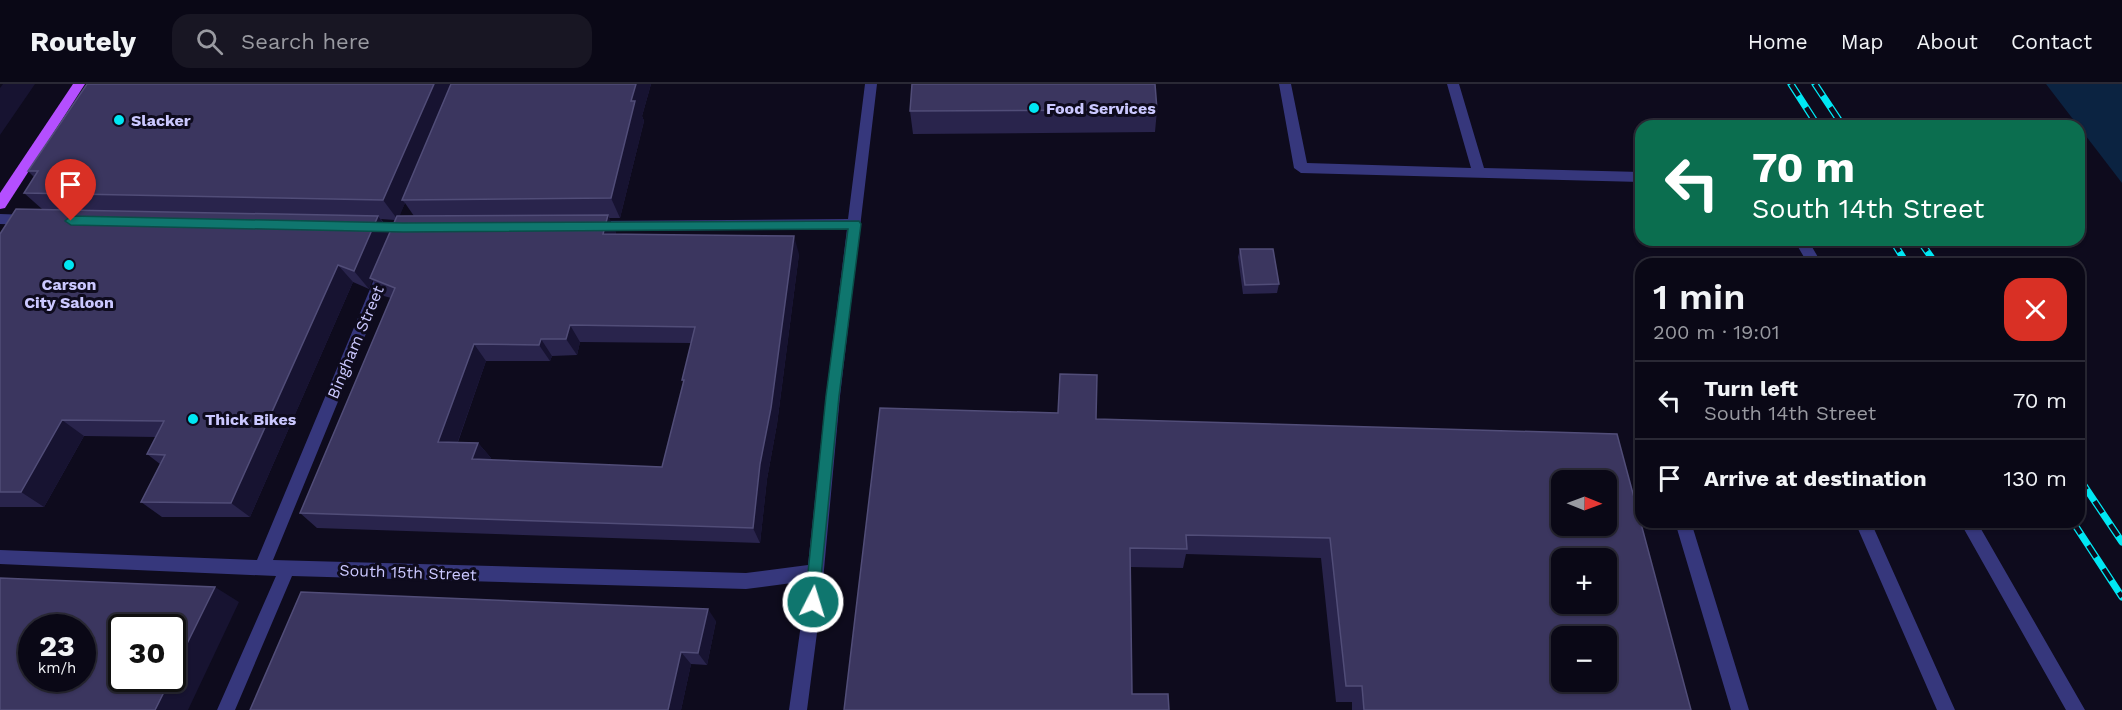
<!DOCTYPE html>
<meta charset="utf-8">
<style>
:root{--surface:#0a0816;--page:#181623;--text:#f1f3f6;--muted:#999aa1;--line:#2a2935}
body{margin:0;font-family:"Work Sans",sans-serif;background:var(--page);color:var(--text);height:100vh;display:flex;flex-direction:column;font-size:22px;white-space:nowrap}
*{box-sizing:border-box;margin:0}
p{font-size:20px;color:var(--muted)}
.icon{flex:none;width:33px;height:33px;fill:none;stroke:currentColor;stroke-width:2;stroke-linecap:round;stroke-linejoin:round}
.map{position:relative;flex:1;overflow:hidden}
.sheet{position:absolute;left:1635px;top:174px;width:450px;height:270px;display:flex;flex-direction:column;background:var(--surface);border-radius:18px;box-shadow:0 2px 4px #0004,0 0 0 2px var(--line)}
.sheet>*{flex:none}
.hud{position:absolute;left:1635px;top:36px;width:450px;height:126px;border-radius:18px;box-shadow:0 2px 4px #0004,0 0 0 2px var(--line);background:#0b6e4f;color:#fff;overflow:hidden}
.needle{width:39px;rotate:91deg}
.fabs{position:absolute;left:1551px;top:386px;display:grid;gap:12px}
.fabs a{display:grid;place-items:center;width:66px;height:66px;border-radius:12px;background:var(--surface);box-shadow:0 2px 4px #0004,0 0 0 2px var(--line);font-size:30px}
.speed{position:absolute;left:18px;top:530px;display:flex;gap:12px;font-size:30px;font-weight:700;text-align:center}
.speed>*{display:grid;place-content:center;width:78px;height:78px;border-radius:50%;background:var(--surface);box-shadow:0 2px 4px #0004,0 0 0 2px var(--line);line-height:1}
.speed small{font-size:15px;font-weight:400}
.speed .limit{border:3px solid #111;border-radius:9px;background:#fff;color:#111}
.pin{position:absolute;display:grid;place-items:center;width:51px;height:51px;color:#fff;margin:-62px -26px;border-radius:50% 50% 50% 0;rotate:-45deg;box-shadow:0 0 6px #0007}
.pin .icon{rotate:45deg}
.me{position:absolute;width:66px;margin:-33px;rotate:5deg;stroke-linejoin:round;filter:drop-shadow(0 0 4px #0008)}
.turn{display:flex;align-items:center;gap:21px;height:126px;padding:0 18px;font-size:27px}
.turn .icon{width:78px;height:78px;stroke-width:2.5}
.turn b{display:block;font-size:42px;line-height:51px}
.round{display:grid;place-items:center;flex:none;width:63px;height:63px;border-radius:18px;background:var(--page)}
.head{display:flex;align-items:center;justify-content:space-between;height:102px;padding:0 18px}
h1{font-size:36px;font-weight:600;line-height:45px}
ul{padding:0;list-style:none}
li{display:flex;align-items:center;gap:18px;height:78px;padding:0 18px;border-top:2px solid var(--line)}
li div{flex:1}
li b{display:block;font-size:22px}
li em{font-style:normal}
header{display:flex;align-items:center;gap:36px;box-sizing:border-box;height:84px;padding:0 30px;background:var(--surface);border-bottom:2px solid var(--line)}
header strong{font-size:28px}
nav{display:flex;gap:33px;margin-inline-start:auto;font-size:21px}
.search{width:420px;height:54px;background:var(--page);display:flex;align-items:center;gap:15px;box-sizing:border-box;padding:0 21px;border-radius:18px;color:var(--muted);font-size:22px}
.map>svg:first-child{display:block}
.water{fill:#0b2341}
.lines{fill:none;stroke-linecap:round;stroke-linejoin:round}
.minor{fill:#36377c;fill-rule:evenodd}
.major{fill:#b44fff;fill-rule:evenodd}
.rail-casing{stroke:#00e7f3;stroke-width:7}
.rail{stroke:#0e0b1d;stroke-width:4.5;stroke-dasharray:14;stroke-linecap:butt}
.wall{fill:#29244c;fill-rule:evenodd}
.shaded-wall{fill:#171331}
.building{fill:#3b365f;stroke:#514d78;stroke-width:1.5;fill-rule:evenodd}
.route{fill:#0f766e;stroke:#0a4d48;stroke-width:1.5}
.poi-dot{fill:#00e7f3;stroke:#0e0b1d;stroke-width:2}
.labels{text-anchor:middle;stroke-width:6;stroke-linejoin:round;paint-order:stroke}
.poi-label{font-size:16px;font-weight:bold;fill:#cbc8ff;stroke:#0e0b1d;text-anchor:start}
.street-label{font-size:16px;fill:#cbc8ff;stroke:#0e0b1d}
</style>
<header>
<strong>Routely</strong>
<div class="search"><svg class="icon" aria-label="search" viewBox="0 0 24 24"><circle cx="10" cy="10" r="6"/><path d="M15 15l6 6"/></svg>Search here</div>
<nav><a>Home</a><a>Map</a><a>About</a><a>Contact</a></nav>
</header>
<div class="map">
<svg width="2122" height="626" viewBox="0 0 2122 626">
<rect width="100%" height="100%" fill="#0e0b1d"/>
<path class="water" d="M2046,0h76v99z"/>
<g class="lines">
<path class="minor" d="M865,0h12l-37,312 -19,206 -14,108h-18l18,-129 -61,8 -454,-13 -57,134h-18l59,-134 -276,-12v-14l257,10 121,-290 7,-5 7,5 -119,290 473,13 62,-8 18,-169 21,-167 -253,2 -7,-5 7,-5 254,-2z
M1279,0h12l16,79 164,5 -24,-84h12l25,84 157,4v10l-340,-9 -7,-5z
M0,130l30,1 7,5 -7,5 -30,-1z
M1794,156h14l14,24h-14z
M1675,438h16l58,188h-18z
M1855,438h16l84,188h-18z
M1960,438h17l108,188h-19z"/>
<path class="major" d="M73,0h12l-80,124 -5,1v-16z"/>
<g class="rail-casing">
<path id="rail" d="M1791,0l27,42
M1815,0l28,42
M1892,156l15,24
M1919,156l17,24
M2079,394l43,64
M2073,438l49,75"/>
</g>
<use href="#rail" class="rail"/>
</g>
<path class="wall" d="M87,0h564l-9,32 2,5 -24,97h-11l7,15v1l183,20 -22,170 -10,55 -7,64 -443,-15 -17,-15 91,-215 -7,-2 -12,-16 -3,9 -16,-7 -103,235h-88l-21,-15 19,-38 -13,-10 9,-17 -72,-1 -40,71h-44v-273l42,-25 -18,-16 10,-16 -6,-6zM405,119l9,13h-15zM381,135l14,1 -5,12zM580,258l111,1 -9,37 2,3 -22,84 -172,-7 1,-2 -13,-15 -20,-1 28,-81h64l2,-5 25,-1z
M1157,26l-2,22 -242,2 -3,-23z
M1240,165l39,35 -2,9 -34,1 -5,-37z
M1096,335l595,291h-339v-8h-16l-15,-144 -135,-4 -3,14 -53,-1 -286,143z
M716,537l-9,44 -16,-1 -10,46h-431z"/>
<path class="shaded-wall" d="M3,0h32l-35,51v-47z
M434,0h21l-53,116 3,3 -7,17 -15,-20z
M636,0h15l-9,32 2,5 -24,97 -9,-20 20,-97z
M608,131l8,18 -4,19 -9,-18z
M378,132l14,18 -22,44 2,2 -3,9 -15,-18z
M794,152l5,18 -22,170 -10,55 -7,64 -7,-15 7,-64z
M338,181l15,17 -103,235 -19,-14z
M570,241l10,17 -3,13 -11,-16z
M541,255l11,17 -2,5 -11,-16z
M474,260l12,17 -34,97 -14,-16z
M62,336l22,16 -40,71 -23,-15z
M478,359l13,15 -5,17 -14,-16z
M215,503l24,15 -51,108h-33l16,-32h1v-4z
M708,525l8,12 -9,44 -9,-12z
M681,568l10,12 -10,46h-13z"/>
<path class="building" d="M87,0h347l-51,116 -359,-7 14,-22h-10z
M451,0h185l-5,17h4l-24,97 -209,2z
M912,0h243l2,26 -247,1z
M16,125l362,7 -24,55 -16,-6 -107,238 -90,-1 24,-47 -18,-1 17,-33 -102,-1 -41,72h-21v-258z
M608,131l-5,19 191,2 -23,172 -11,56 -7,64 -453,-15 95,-225 -25,-10 27,-62zM570,241l125,2 -13,53h2l-22,87 -190,-8 6,-16 -40,-1 36,-98 65,1 2,-6h25z
M1240,165h33l6,35 -34,1z
M1060,290l37,1 -1,44 521,15 74,276h-327l-2,-24h-16l-16,-148 -144,-3 1,14 -57,-1 2,146h36l1,16h-325l36,-302 178,5zM1562,396h44v45h-44zM1562,474h44v45h-44zM1562,552h44v45h-44z
M0,494l215,9 -43,87v-47h-50v51h49l-16,32h-155zM32,543h50v51h-50z
M301,508l407,17 -10,44 -17,-1 -13,58h-418z"/>
<path class="route" d="M71,132l332,7 456,-2 2,3 -22,172 -21,211 -5,2 -5,-2 -3,-5 21,-206 22,-167 -445,3 -332,-7 -6,-4z"/>
<g class="poi-dot">
<circle cx="1034" cy="24" r="6"/>
<circle cx="119" cy="36" r="6"/>
<circle cx="69" cy="181" r="6"/>
<circle cx="193" cy="335" r="6"/>
</g>
<g class="labels">
<g class="poi-label">
<text x="1046" y="30">Food Services</text>
<text x="131" y="42">Slacker</text>
<text x="69" y="206" text-anchor="middle">Carson<tspan x="69" dy="18">City Saloon</tspan></text>
<text x="205" y="341">Thick Bikes</text>
</g>
<g class="street-label">
<text transform="translate(355 258) rotate(-67)" y="6">Bingham Street</text>
<text transform="translate(408 488) rotate(2)" y="6">South 15th Street</text>
</g>
</g>
</svg>
<div class="fabs">
<a><svg class="needle" viewBox="-14 -14 28 28"><path d="M0-13l5 13h-10z" fill="#e53935"/><path d="M0 13l5-13h-10z" fill="#999aa1"/></svg></a>
<a>+</a>
<a>−</a>
</div>
<div class="speed"><div>23<small>km/h</small></div><div class="limit">30</div></div>
<div class="pin" style="left:71px;top:137px;background:#d93025"><svg class="icon" aria-label="arrive" viewBox="0 0 24 24"><path d="M6 21V4h12l-3 4 3 4H6"/></svg></div>
<svg class="me" style="left:813px;top:518px" viewBox="-20 -20 40 40"><circle r="17" fill="#0f766e" stroke="#fff" stroke-width="3"/><path d="M0-11L8 9 0 5-8 9z" fill="#fff"/></svg>
<div class="hud">
<div class="turn"><svg class="icon" aria-label="left" viewBox="0 0 24 24"><path d="M17 20v-9H6M10 6l-5 5 5 5"/></svg><div><b>70 m</b>South 14th Street</div></div>
</div>
<section class="sheet">
<div class="head"><div><h1>1 min</h1><p>200 m · 19:01</p></div><a class="round" style="background:#d93025;color:#fff"><svg class="icon" aria-label="close" viewBox="0 0 24 24"><path d="M6 6l12 12M18 6L6 18"/></svg></a></div>
<ul>
<li><svg class="icon" aria-label="left" viewBox="0 0 24 24"><path d="M17 20v-9H6M10 6l-5 5 5 5"/></svg><div><b>Turn left</b><p>South 14th Street</p></div><em>70 m</em></li>
<li><svg class="icon" aria-label="arrive" viewBox="0 0 24 24"><path d="M6 21V4h12l-3 4 3 4H6"/></svg><div><b>Arrive at destination</b></div><em>130 m</em></li>
</ul>
</section>
</div>
